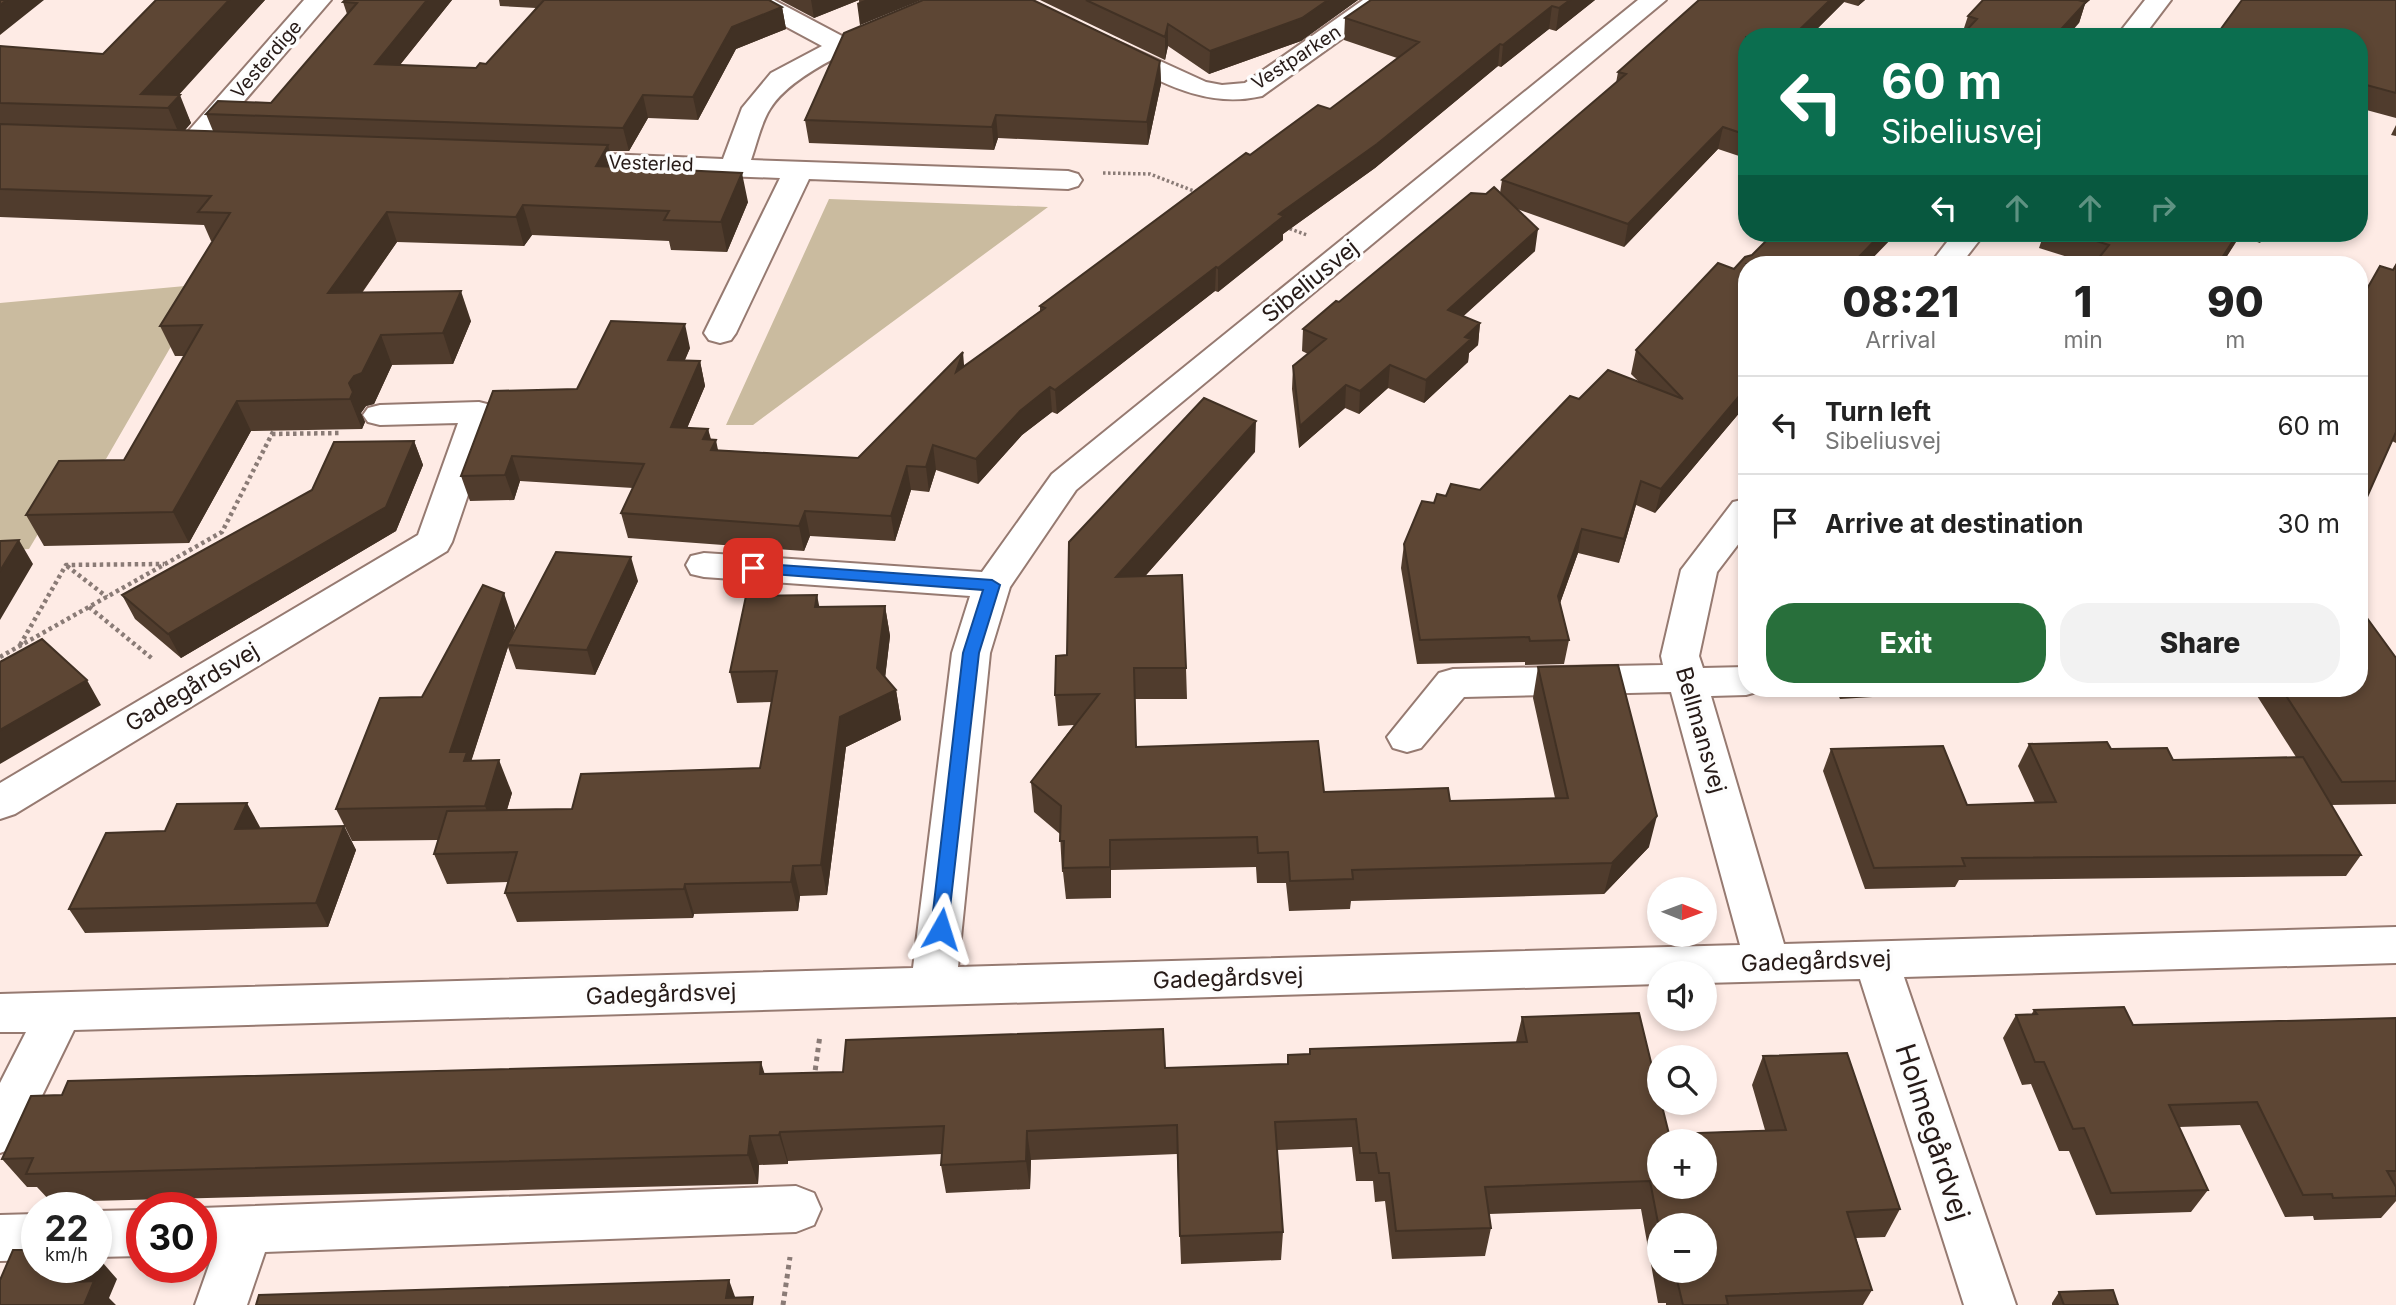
<!DOCTYPE html>
<meta charset="utf-8">
<style>
:root{--surface:#fff;--page:#f2f2f2;--text:#222;--muted:#767676;--line:#e0e0e0;--accent:#286f3b}
body{margin:0;font-family:Inter,sans-serif;background:var(--page);color:var(--text);height:100vh;display:flex;flex-direction:column;font-size:26px;white-space:nowrap}
*{box-sizing:border-box;margin:0}
p{font-size:23px;color:var(--muted)}
.icon{flex:none;width:38px;height:38px;fill:none;stroke:currentColor;stroke-width:2;stroke-linecap:round;stroke-linejoin:round}
.map{position:relative;flex:1;overflow:hidden}
.sheet{position:absolute;left:1738px;top:256px;width:630px;height:441px;display:flex;flex-direction:column;background:var(--surface);border-radius:28px;box-shadow:0 4px 10px #0003}
.sheet>*{flex:none}
.guide{position:absolute;left:1738px;top:28px;width:630px;height:214px;border-radius:28px;box-shadow:0 4px 10px #0003;background:#0b6e4f;color:#fff;overflow:hidden}
.needle{width:46px;rotate:91deg}
.fabs{position:absolute;left:1647px;top:877px;display:grid;gap:14px}
.fabs a{display:grid;place-items:center;width:70px;height:70px;border-radius:50%;background:var(--surface);box-shadow:0 4px 10px #0003;font-size:35px}
.speed{position:absolute;left:21px;top:1192px;display:flex;gap:14px;font-size:35px;font-weight:700;text-align:center}
.speed>*{display:grid;place-content:center;width:91px;height:91px;border-radius:50%;background:var(--surface);box-shadow:0 4px 10px #0003;line-height:1}
.speed small{font-size:18px;font-weight:400}
.speed .limit{border:10px solid #d22;background:#fff;color:#111}
.pin{position:absolute;display:grid;place-items:center;width:60px;height:60px;color:#fff;margin:-30px;border-radius:14px;box-shadow:0 4px 10px #0006}
.me{position:absolute;width:77px;margin:-38px;rotate:6deg;stroke-linejoin:round;filter:drop-shadow(0 0 5px #0008)}
.turn{display:flex;align-items:center;gap:24px;height:147px;padding:0 28px;font-size:32px}
.turn .icon{width:91px;height:91px;stroke-width:2.5}
.turn b{display:block;font-size:49px;line-height:60px}
.lanes{display:flex;align-items:center;height:66px;padding:0 28px;background:#0003;justify-content:center;gap:35px;direction:ltr}
.lanes .off{opacity:.35}
.eta{display:flex;justify-content:space-evenly;align-items:center;height:119px;text-align:center}
.eta b{font-size:42px;font-weight:800;line-height:49px}
.button{display:flex;gap:14px;margin-top:auto;padding:14px 28px}
.button a{flex:1;height:80px;border-radius:28px;background:var(--accent);color:#fff;font-size:28px;font-weight:800;line-height:80px;text-align:center}
.button a+a{background:var(--page);color:var(--text)}
ul{padding:0;list-style:none}
li{display:flex;align-items:center;gap:21px;height:98px;padding:0 28px;border-top:2px solid var(--line)}
li div{flex:1}
li b{display:block;font-size:26px}
li em{font-style:normal}
.map>svg:first-child{display:block}
.green{fill:#cabb9f}
.lines{fill:none;stroke-linecap:round;stroke-linejoin:round}
.minor-casing{stroke:#967a71;stroke-width:4}
.path-far2{stroke:#8a7b76;stroke-width:3.5;stroke-dasharray:2.5 2.5;stroke-linecap:butt}
.path-far1{stroke:#8a7b76;stroke-width:4.5;stroke-dasharray:3.5 3.5;stroke-linecap:butt}
.path{stroke:#8a7b76;stroke-width:5;stroke-dasharray:4.5 4.5;stroke-linecap:butt}
.minor{fill:#fff;fill-rule:evenodd}
.wall{fill:#503c2d;fill-rule:evenodd}
.shaded-wall{fill:#413124}
.building{fill:#5d4634;stroke:#413124;stroke-width:2;fill-rule:evenodd}
.route{fill:#1a73e8;stroke:#114b97;stroke-width:2}
.labels{text-anchor:middle;stroke-width:7;stroke-linejoin:round;paint-order:stroke}
.far-street-label{font-size:19px;fill:#261a17;stroke:#fdfdfd}
.street-label{font-size:23px;fill:#261a17;stroke:#fdfdfd}
.near-street-label{font-size:28px;fill:#261a17;stroke:#fdfdfd}
</style>
<div class="map">
<svg width="2396" height="1305" viewBox="0 0 2396 1305">
<rect width="100%" height="100%" fill="#feebe5"/>
<path class="green" d="M829,199l219,8 -295,218h-27z
M207,284l-101,175 -31,13 -46,77 -29,2v-248z"/>
<g class="lines">
<g class="minor-casing">
<path id="minor" d="M304,0h27l-134,156 -10,2 -10,-2 -4,-6 4,-6z
M742,0h32l68,36 86,-36h35l-4,5c-51,22 -160,57 -189,104 -9,14 -13,34 -19,51l317,11 10,3 4,6 -4,6 -10,3 -259,-10 -73,154 -5,7 -11,3 -11,-3 -5,-7 76,-155 -220,-8 -10,-3 -4,-6 4,-6 10,-3 163,7 19,-51 29,-35 51,-27 -76,-41z
M1363,0h30l-4,5 -127,91c-60,14 -106,-18 -157,-42l-4,-6 4,-6 9,-2 92,42 16,3 23,-2z
M1638,0h28l-590,490 -66,97 -20,66 -32,314 782,-22 -69,-253 -207,5 -43,51 -14,4 -14,-4 -6,-11 52,-64 14,-4 210,-4 -2,-9 20,-86 52,-68 13,-3v35l-29,38 -18,84 4,12 43,-1v21h16l-2,3 -14,4 -35,1 73,248 612,-17v36l-492,14 112,328h-52l-104,-326 -156,4v-10h-45v11l-1585,46 -57,117 -17,6v-70l26,-51h-26v-38l913,-26 39,-315 18,-57 -266,-19 -13,-3 -5,-9 5,-9 13,-3 278,19 70,-98z
M2145,0h26l-28,37h-27z
M1954,233h31l-24,31h-31z
M479,402l12,3 5,7 -44,130 -5,9 -432,263 -15,5v-36l418,-248 40,-112 -78,2 -12,-3 -5,-7 5,-7 12,-3z
M796,1186l18,7 7,16 -7,16 -18,7 -531,20 -18,53h-52l18,-51h-12v-46z
M142,1210v46l-46,1v-46z
M37,1214v46l-37,1v-46z"/>
</g>
<path class="path-far2" d="M1103,173l47,1 49,19
M1285,227l22,8"/>
<path class="path-far1" d="M272,434l69,-1
M67,566l40,31
M89,607l65,53
M20,645l46,-80 98,-1
M0,657l222,-125 54,-106"/>
<path class="path" d="M814,1079l6,-44
M783,1305l7,-48"/>
<use href="#minor" class="minor"/>
</g>
<path class="wall" d="M156,0h109l-87,95 13,28 -6,7 28,1 -7,-17 65,-11 76,-89 -4,-12 109,-2 -52,65 76,3 10,-4 50,-56 -36,-2 -1,-6h270l13,7 4,22 -50,20 -38,71 -50,-2 -19,33h-19l4,16 134,35 -21,50 -56,-2 -2,-9 -137,-6 -8,11 -127,-4 -35,51 109,28 -18,43 -61,1 -18,39 -8,2 -5,7 4,9 -3,7 -111,2 -62,112 -145,3 -18,-31 98,-55 60,-104h-9l-15,-30 53,-85h-2l-7,-16 -204,-8v-171l103,8z
M780,0h141l-61,25 -1,-25 -45,18z
M1040,0h318l-57,41 -92,33 -41,-28 -3,14z
M1595,0l-39,31 -7,-2 -48,38 -3,-1 -123,102 -92,66v6l-65,52 -3,-1 -158,123 -5,-2 -30,23 -44,49 -42,-14 -7,22 -18,-2 -16,51 -85,-5 -6,15 -176,-13 -7,-25 12,-25 -113,-7 -6,19 -44,1 -9,-25 116,-87 113,-41 -5,12 15,1 5,25 -18,42 21,1 3,10 7,11 140,8 106,-92 76,-55v-5l210,-151 80,-46 67,-51 -53,-18 1,-22z
M1699,0h166l-7,6 -14,-4 -35,35h-63v111l-7,8 -21,-7 -94,98 -107,-38 18,42 -72,65 17,7 -2,22 -9,8 -1,9 -44,41 -36,-15 -29,26 -14,-6 -46,40 -7,-59 1,-23 15,-12 -6,-3 1,-22 183,-135 14,-1 2,-13 114,-97 2,-11z
M1983,0h107l-5,4 -6,19 -117,11 6,-18z
M2396,0v118l-37,-10v-71z
M1160,61l1,23 -13,61 -150,-7 -4,12 -185,-7 -4,-23z
M2396,125v11l-5,-1z
M2044,233h223l-7,10 -20,-7 -18,28h-132l-51,-16z
M1746,264v141l-91,108 -19,-8 -17,58 -41,-10 -18,50 9,37 -5,24 -39,1v-3l-108,2 -16,-96 3,-24 30,-41 12,-7 34,-6 99,-91 60,-17 -8,-8 5,-24 98,-81z
M2396,264v179l-4,-2 1,-171z
M414,441l9,24 -27,66 -215,127 -46,-39 -13,-24z
M1255,452l-110,124 41,92 1,31h-52l1,48 188,45 126,9 105,-3 -22,-100 5,-31 111,180 -45,47 -253,7 -1,8 -61,2 -3,-28h-29l-1,-16 -145,3v28l-45,1 -3,-27h-1l-2,-38 -26,-22 -3,-30 43,-57 -16,1 -3,-31 12,-40z
M638,581l-43,94 -79,-6 -8,-22 -37,114 41,32 -5,17 65,-1 188,-41 12,-66 -35,1 -7,-31 90,-65 65,-1 5,30 -5,41 11,13 5,30 -55,27 -19,148 -27,1 -2,15 -104,3 -1,4 -176,4 -12,-29 3,-11 -61,2 -13,-30 4,-14 -86,1 -16,-32 86,-112 93,-71 -3,10z
M2396,658v146l-65,1 30,50 -15,21 -387,4 -4,7 -90,2 -42,-118 8,-22 136,56 68,-2 -17,-37 11,-22 82,5 62,11 123,-3 -44,-69h107z
M1835,688h73l-3,7 -65,4z
M1983,688h47l-46,3z
M344,826l12,24 -28,77 -243,6 -16,-24 96,-78 95,-4 -1,1z
M2034,1010l99,15 263,-7v183l-15,17 -67,2 -1,-4 -28,1 -45,-92 -61,2 29,63 -17,22 -95,3 -27,-64h-10l-28,-67 -9,1 -19,-47 13,-23h15z
M1522,1017l147,117 96,-4 -13,-45 11,-29 137,153 -15,28 -29,1 16,52 -9,15h-197v-2h-8l-17,-94 -152,5 2,14 -6,28 -93,3 -7,-58 -10,1 -2,-21h-17l-4,-34 -75,3 6,82 -2,28 -100,4 -4,-110 -146,6 -1,29 -84,4 -5,-28 1,-11 -154,7v3l-29,1 -1,19 -707,18 -14,-15h-10l-25,-28 763,-85 400,-6 122,-4 1,-9 228,-13zM1659,1225l45,45h-45z
M2059,1292l59,13h-66v-2z"/>
<path class="shaded-wall" d="M7,0h37l-44,35v-30z
M229,0h36l-98,108 -26,-14z
M427,0h25l-70,87 -7,-23z
M811,0h48l-45,18z
M865,0h56l-61,25 -3,-22z
M1328,0h30l-57,41 -92,33 1,-23z
M1570,0h25l-39,31 3,-23z
M1830,0h15l-1,2 -35,35h-17z
M1860,0h5l-7,6z
M2077,0h13l-5,4 -6,19 -12,14h-13z
M1552,6l-3,23 -48,38 2,-22z
M782,7l4,22 -50,20 -38,71 -5,-23 39,-70z
M1168,24v22l-3,14v-23z
M1500,44l-2,22 -123,102 -92,66v6l-65,52v-24l61,-54z
M1160,61l1,23 -13,61 -1,-23z
M180,95l11,28 -11,13 -12,-28z
M643,95l5,23 -19,33 -6,-23z
M996,115l2,23 -4,12 -2,-23z
M1723,127l-5,22 -94,98 4,-23z
M1746,131v17l-7,8 5,-22z
M608,145l7,29 -19,-8z
M742,173l6,29 -21,50 -6,-30z
M523,205l9,30 -8,11 -8,-29z
M387,212l10,30 -57,81 -12,-30z
M1538,229l-3,22 -90,82 3,-23z
M1882,233h15l-30,31h-15z
M2238,233h3l-19,31h-4z
M1216,267l-1,24 -158,123 -2,-24z
M461,291l10,30 -18,43 -10,-31z
M1480,323l-2,22 -9,8 -1,9 -44,41 2,-23 39,-43z
M685,324l5,24 -16,36 -6,-24z
M381,335l11,30 -18,39 -8,2 -5,7 4,9 -3,7 -12,-30 -1,-16z
M963,352l2,25 -9,-5z
M700,361l5,25 -28,66 -6,-25z
M1390,365l-2,23 -29,26 1,-23z
M1346,385l-1,23 -46,40 1,-22z
M1050,387l2,25 -30,23 -44,49 -2,-25 44,-48z
M1746,388v17l-91,108 6,-24z
M237,401l14,30 -62,112 -16,-31z
M1256,421l-1,31 -138,156 -1,-31z
M708,429l4,18 4,-7 5,25 -18,-26z
M414,441l9,24 -27,66 -215,127 -13,-24z
M933,445l3,25 -7,22 -3,-25z
M512,456l8,25 -6,19 -9,-25z
M907,466l4,24 -16,51 -4,-25z
M1641,481l-5,24 -17,58 5,-24z
M805,511l5,25 -6,15 -5,-25z
M1582,529l-4,24 -24,67 4,-24z
M19,540l14,24 -33,56v-49z
M631,557l7,24 -43,94 -8,-25z
M504,593l11,33 -6,19h-2l1,2 -37,115 9,22 -30,-32z
M817,595l6,30 -8,-18z
M885,606l5,30 -7,60 13,-6 5,30 -55,27 -19,148 -6,-30 19,-148 37,-49z
M87,680l14,25 -101,59v-34z
M499,760l13,33 -14,45 -13,-32z
M247,803l13,24 -12,26 -13,-24z
M1657,816l-8,31 -45,47 8,-31z
M344,826l12,24 -28,77 -12,-24z
M1110,840l1,30v28l-1,-31z
M793,866l7,30 -2,15 -7,-29z
M685,884l9,30 -1,4 -9,-29z
M761,1062l9,29 -10,-17z
M1027,1131l4,29 -1,29 -4,-28z
M780,1132l8,29v3l-9,-29z
M750,1136l9,29 -1,19 -10,-29z
M96,1255l21,24 -8,19 7,7h-32l-8,-23 6,-15h14z
M729,1280l9,25 -12,-7z"/>
<path class="building" d="M0,0h7l-7,5z
M156,0h73l-88,94 39,1 -12,13 -168,-5v-57l103,8z
M345,0h82l-52,64 101,4 4,-5 6,1 58,-64h225l13,7 -50,20 -39,70 -50,-2 -20,33 -417,-14 12,-13 53,2 86,-100 -14,-1z
M923,0h110l127,61 -13,61 -151,-7 -4,12 -187,-7 39,-87z
M1086,0h242l-26,18 -92,33 -42,-27 -3,13z
M1371,0h199l-11,8 -7,-2 -49,39 -3,-1 -123,100 -98,70 5,2 -66,52 -2,-1 -161,123 -5,-3 -30,24 -44,48 -43,-14 -7,22 -19,-1 -16,50 -86,-5 -6,15 -178,-13 23,-49 -132,-8 -7,19 -44,1 32,-85 84,-2 34,-68 74,3 -17,36 32,1 -29,66 37,2 -5,10 13,1 -5,10 147,8 105,-106 -7,20 89,-64 -5,-2 206,-153 4,2 68,-50 12,4 89,-67 -74,-24z
M1699,0h131l-38,37h-46v94l-2,3 -21,-7 -95,97 -126,-44 124,-106 -8,-2z
M1983,0h95l8,2 -32,35h-94l17,-18 -9,-3z
M2242,0h154v93l-37,-10v-46h-144z
M0,124l608,21 -12,21 146,7 -21,49 -57,-2 5,-9 -146,-6 -7,12 -129,-5 -59,81 133,-2 -18,42 -62,2 -19,38 -8,3 -5,7 4,9 -3,7 -113,2 -64,111 -147,3 33,-54 65,-1 78,-135 -42,1 70,-113 -32,-1 13,-16 -211,-7z
M1494,187l44,42 -90,81 32,13 -15,14 6,2 -45,41 -36,-15 -30,26 -14,-6 -46,41 -7,-60 33,-27 -23,-10 33,-28 3,1 132,-109 15,1z
M1774,233h108l-30,31h-106v124l-85,101 -20,-8 -17,58 -42,-10 -24,67 11,44 -39,1 -1,-4 -109,3 -16,-96 18,-43 12,2 3,-9 9,2 5,-12 29,6 90,-94 9,3 29,-29 75,29 -47,-49 82,-87 16,6 11,-12 7,-2z
M2071,233h167l-20,31h-124l15,-19z
M2396,265v167l-37,83v-212l21,-37 13,4z
M1204,398l52,23 -140,156 66,-2 4,93h-52l2,79 182,-6 6,51 124,-4 2,13 118,-3 -30,-131 80,-2 39,151 -45,47 -260,7 1,9 -63,2 -2,-29 -30,1 -1,-16 -147,3v27l-47,1 1,-27h-4l1,-35 -30,-24 68,-88 -44,1 1,-39 11,-1 2,-113z
M414,441l-28,66 -218,127 -46,-39 190,-105 22,-48z
M19,540l-19,31v-30z
M556,552l75,5 -44,93 -80,-5z
M483,585l21,8 -54,159h17l-3,9 35,-1 -14,46 -149,3 44,-111 42,-1z
M817,595l-2,12 70,-1 -8,62 19,22 -56,27 -19,148 -28,1 -2,16 -106,2 -1,5 -179,4 12,-41 -83,2 13,-43 125,-2 9,-35 179,-6 17,-97 -47,1 16,-76z
M2359,607l37,51v123l-54,1 -61,-94h78z
M42,639l45,41 -87,50v-68z
M2107,742l4,7 56,-1 6,12 130,-3 58,98 -399,3 3,8 -91,2 -43,-119 112,-3 24,59 89,-3 -27,-58z
M247,803l-12,26 109,-3 -28,77 -247,6 37,-76 59,-2 12,-27z
M2124,1007l9,18 263,-7v153h-9l9,16v9l-63,2 -1,-4 -29,1 -46,-93 -88,3 39,85 -97,3 -27,-65 -11,1 -29,-67h-9l-19,-47 21,-1 -3,-4z
M1639,1013l20,82v7h2l8,32 117,-4 -23,-74 84,-3 53,156 -53,3 25,78 -146,6 2,9h-45l-7,-29h-8l-1,-6h37v-45h-45v3l-9,-47 -165,6 6,41 -95,3 -7,-58h-10l-3,-20h-16l-4,-34 -81,3 8,110 -103,4 -3,-111 -150,6 -1,30 -85,4 3,-39 -164,6 -1,3 -29,1 -2,19 -722,19 7,-16 -31,1 29,-63 31,-1 6,-14 693,-19 -1,12 83,-2 3,-32 317,-11 2,39 123,-4v-9l22,-1v-5l217,-7 -5,-25zM1659,1141h45v45h-45z
M13,1250h24v17h45l-6,15 18,-1 -10,24h-84v-25z
M729,1280l-3,18 27,-1 -1,8h-496l3,-10z
M2113,1290l5,15h-54l-5,-13z"/>
<path class="route" d="M753,563l239,17 8,5 -21,68 -32,281 -6,2 -7,-2 -3,-5 32,-276 20,-63 -236,-18 -2,-4z"/>
<g class="labels">
<g class="far-street-label">
<text transform="translate(1296 57) rotate(-33)" y="7">Vestparken</text>
<text transform="translate(266 59) rotate(-49)" y="7">Vesterdige</text>
<text transform="translate(651 163) rotate(2)" y="7">Vesterled</text>
</g>
<g class="street-label">
<text transform="translate(1310 281) rotate(-39)" y="8">Sibeliusvej</text>
<text transform="translate(192 687) rotate(-31)" y="8">Gadegårdsvej</text>
<text transform="translate(1701 730) rotate(74)" y="8">Bellmansvej</text>
<text transform="translate(1816 961) rotate(-2)" y="8">Gadegårdsvej</text>
<text transform="translate(1228 978) rotate(-2)" y="8">Gadegårdsvej</text>
<text transform="translate(661 994) rotate(-2)" y="8">Gadegårdsvej</text>
</g>
<g class="near-street-label">
<text transform="translate(1933 1132) rotate(72)" y="10">Holmegårdvej</text>
</g>
</g>
</svg>
<div class="fabs">
<a><svg class="needle" viewBox="-14 -14 28 28"><path d="M0-13l5 13h-10z" fill="#e53935"/><path d="M0 13l5-13h-10z" fill="#767676"/></svg></a>
<a><svg class="icon" aria-label="sound" viewBox="0 0 24 24"><path d="M4 9h4l5-4v14l-5-4H4zM17 9q2 3 0 6"/></svg></a>
<a><svg class="icon" aria-label="search" viewBox="0 0 24 24"><circle cx="10" cy="10" r="6"/><path d="M15 15l6 6"/></svg></a>
<a>+</a>
<a>−</a>
</div>
<div class="speed"><div>22<small>km/h</small></div><div class="limit">30</div></div>
<div class="pin" style="left:753px;top:568px;background:#d93025"><svg class="icon" aria-label="arrive" viewBox="0 0 24 24"><path d="M6 21V4h12l-3 4 3 4H6"/></svg></div>
<svg class="me" style="left:941px;top:929px" viewBox="-20 -20 40 40"><path d="M0-17L14 15 0 8-14 15z" fill="#1a73e8" stroke="#fff" stroke-width="4"/></svg>
<div class="guide">
<div class="turn"><svg class="icon" aria-label="left" viewBox="0 0 24 24"><path d="M17 20v-9H6M10 6l-5 5 5 5"/></svg><div><b>60 m</b>Sibeliusvej</div></div>
<div class="lanes"><svg class="icon" aria-label="left" viewBox="0 0 24 24"><path d="M17 20v-9H6M10 6l-5 5 5 5"/></svg><svg class="icon off" aria-label="ahead" viewBox="0 0 24 24"><path d="M12 20V5M6 11l6-6 6 6"/></svg><svg class="icon off" aria-label="ahead" viewBox="0 0 24 24"><path d="M12 20V5M6 11l6-6 6 6"/></svg><svg class="icon off" aria-label="right" viewBox="0 0 24 24"><path d="M7 20v-9h11M14 6l5 5-5 5"/></svg></div>
</div>
<section class="sheet">
<div class="eta">
<div><b>08:21</b><p>Arrival</p></div>
<div><b>1</b><p>min</p></div>
<div><b>90</b><p>m</p></div>
</div>
<ul>
<li><svg class="icon" aria-label="left" viewBox="0 0 24 24"><path d="M17 20v-9H6M10 6l-5 5 5 5"/></svg><div><b>Turn left</b><p>Sibeliusvej</p></div><em>60 m</em></li>
<li><svg class="icon" aria-label="arrive" viewBox="0 0 24 24"><path d="M6 21V4h12l-3 4 3 4H6"/></svg><div><b>Arrive at destination</b></div><em>30 m</em></li>
</ul>
<div class="button"><a>Exit</a><a>Share</a></div>
</section>
</div>
